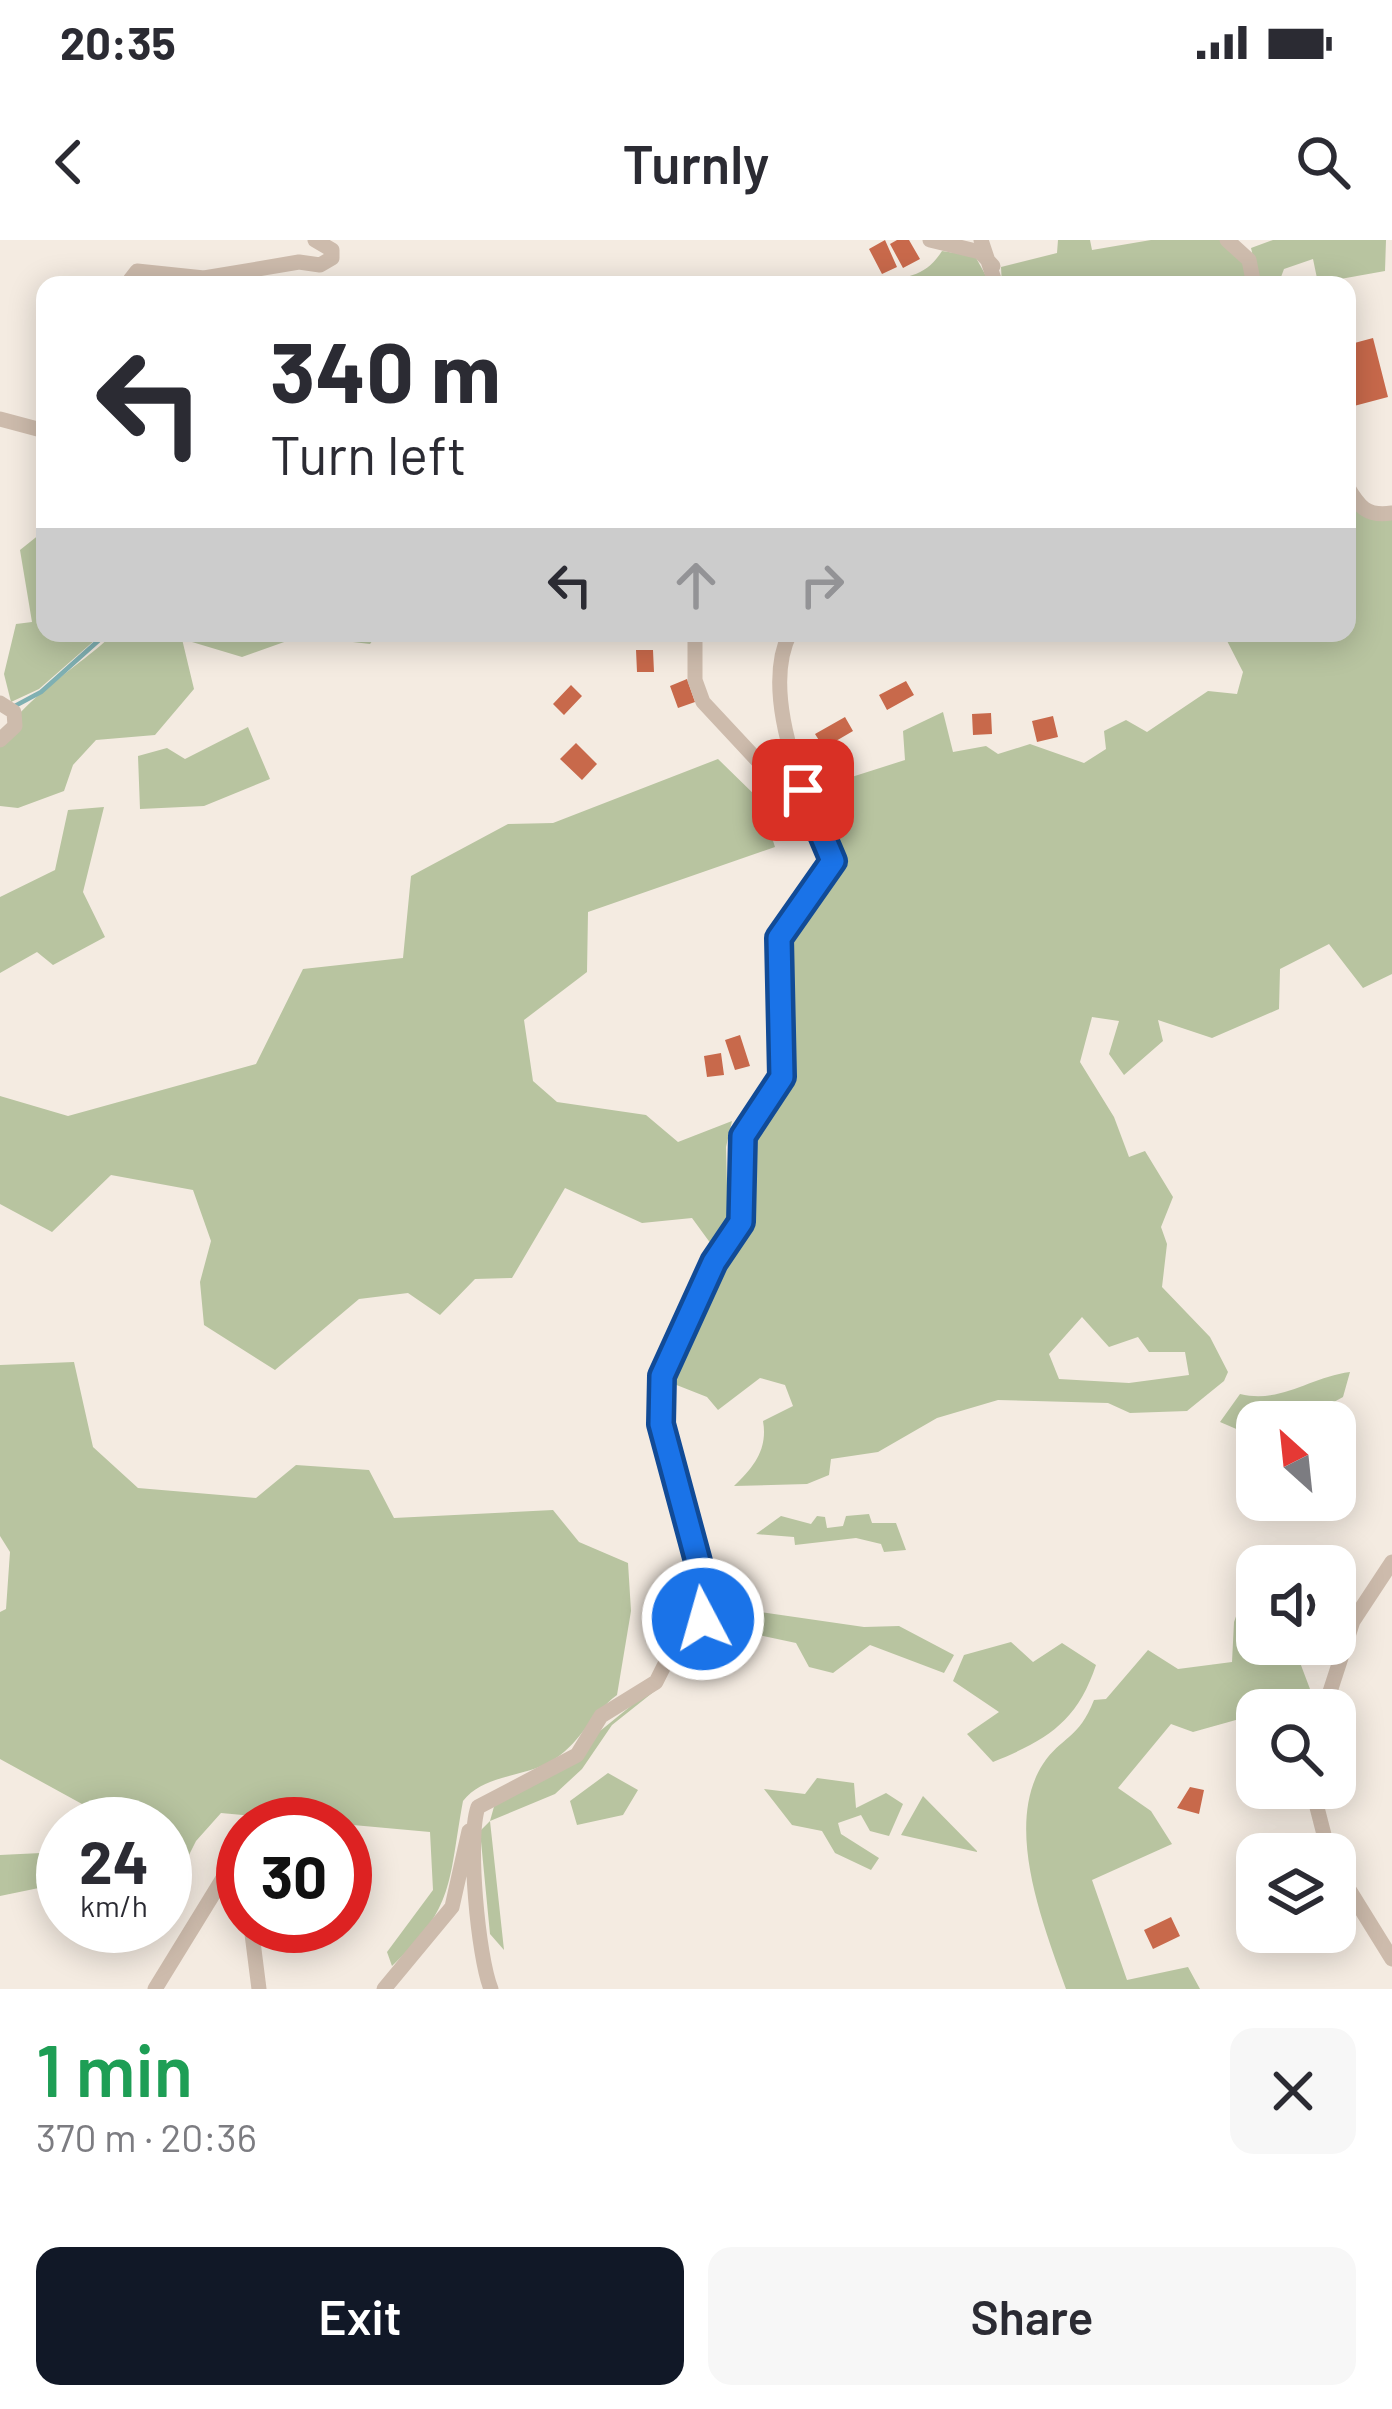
<!DOCTYPE html>
<meta charset="utf-8">
<style>
:root{--surface:#fff;--page:#f7f7f7;--text:#2b2b33;--muted:#7c7c81;--accent:#111827}
body{margin:0;font-family:Barlow,sans-serif;background:var(--page);color:var(--text);height:100vh;display:flex;flex-direction:column;font-size:45px;white-space:nowrap}
*{box-sizing:border-box;margin:0}
p{font-size:39px;color:var(--muted)}
.icon{flex:none;width:66px;height:66px;fill:none;stroke:currentColor;stroke-width:2;stroke-linecap:round;stroke-linejoin:round}
.map{position:relative;height:1749px;overflow:hidden}
.drawer{display:flex;flex-direction:column;background:var(--surface);flex:1}
.drawer>*{flex:none}
.top-card{position:absolute;left:36px;top:36px;width:1320px;height:366px;border-radius:24px;box-shadow:0 6px 30px #0003;background:#fff;color:var(--text);overflow:hidden}
.needle{width:78px;rotate:333deg}
.tools{position:absolute;left:1236px;top:1161px;display:grid;gap:24px}
.tools a{display:grid;place-items:center;width:120px;height:120px;border-radius:24px;background:var(--surface);box-shadow:0 6px 30px #0003;font-size:60px}
.speed{position:absolute;left:36px;top:1557px;display:flex;gap:24px;font-size:60px;font-weight:700;text-align:center}
.speed>*{display:grid;place-content:center;width:156px;height:156px;border-radius:50%;background:var(--surface);box-shadow:0 6px 30px #0003;line-height:1}
.speed small{font-size:30px;font-weight:400}
.speed .limit{border:18px solid #d22;background:#fff;color:#111}
.pin{position:absolute;display:grid;place-items:center;width:102px;height:102px;color:#fff;margin:-51px;border-radius:24px;box-shadow:0 6px 18px #0006}
.me{position:absolute;width:132px;margin:-66px;rotate:354deg;stroke-linejoin:round;filter:drop-shadow(0 0 9px #0008)}
.turn{display:flex;align-items:center;gap:42px;height:252px;padding:0 36px;font-size:54px}
.turn .icon{width:156px;height:156px;stroke-width:2.5}
.turn b{display:block;font-size:84px;line-height:102px}
.lanes{display:flex;align-items:center;height:114px;padding:0 36px;background:#0003;justify-content:center;gap:60px;direction:ltr}
.lanes .off{opacity:.35}
.round{display:grid;place-items:center;flex:none;width:126px;height:126px;border-radius:24px;background:var(--page)}
.summary{display:flex;align-items:center;justify-content:space-between;height:204px;padding:0 36px}
h1{font-size:72px;font-weight:600;line-height:90px;color:#1e9e55}
.cta{display:flex;gap:24px;margin-top:auto;padding:24px 36px}
.cta a{flex:1;height:138px;border-radius:24px;background:var(--accent);color:#fff;font-size:48px;font-weight:600;line-height:138px;text-align:center}
.cta a+a{background:var(--page);color:var(--text)}
.status{display:flex;justify-content:space-between;align-items:center;height:84px;padding:0 60px;background:var(--surface);direction:ltr}
.status svg{height:33px;fill:currentColor}
header{display:flex;justify-content:space-between;align-items:center;height:156px;padding:0 36px;background:var(--surface);font-size:54px;font-weight:600}
.map>svg:first-child{display:block}
.green{fill:#b8c4a0;fill-rule:evenodd}
.lines{fill:none;stroke-linecap:round;stroke-linejoin:round}
.stream{stroke:#7fb0b2;stroke-width:4.5}
.building{fill:#c8694b}
.street{stroke:#cdbbac;stroke-width:15}
.route-casing{stroke:#114b97;stroke-width:30}
.route{stroke:#1a73e8;stroke-width:21}
</style>
<div class="status"><b>20:35</b><svg viewBox="0 0 49 12"><path d="M0 12V9h3v3zM5 12V6h3v6zM10 12V3h3v9zM15 12V0h3v12zM26 1h20v11H26zM47 4h2v5h-2z"/></svg></div>
<header><svg class="icon" aria-label="back" viewBox="0 0 24 24"><path d="M15 5l-7 7 7 7"/></svg>Turnly<svg class="icon" aria-label="search" viewBox="0 0 24 24"><circle cx="10" cy="10" r="6"/><path d="M15 15l6 6"/></svg></header>
<div class="map">
<svg width="1392" height="1749" viewBox="0 0 1392 1749">
<rect width="100%" height="100%" fill="#f4ebe1"/>
<path class="green" d="M1058,0h32l2,10 59,-10h70l22,20 5,25h-246l-1,-18 56,-14z
M1273,0h113l-1,31 -67,12 -5,-24 -29,10 -6,16h-18l-9,-37z
M942,11l33,5 16,29h-161c40,-17 84,11 112,-34z
M1347,259l45,19v456l-29,14 -34,-44 -49,25 -1,40 -67,29 -54,-18 5,21 -39,34 -15,-21 10,-33 -27,-4 -12,45 34,55 15,40 16,-6 28,46 -12,30 6,17 -5,43 48,50 18,35 -4,9 -37,30 -57,2 -22,-10 -110,-3 -61,18 -59,34 -47,7 -2,16 -22,9 -73,2c20,-19 34,-37 29,-65l30,-15 -8,-21 -25,-7 -42,32 -11,-13 -33,-13 -10,13 5,-24 29,-52 20,-58 15,-20 16,-107 36,-60 -2,-138 57,-79c-9,-28 -22,-40 -26,-70l91,-29 -2,-29 40,-19 10,40 33,-6 12,8 32,-10 54,19 22,-14 -2,-18 22,-11 21,12 61,-41 29,3 6,-22 -20,-39h124zM1082,1077l27,30 29,-10 11,15h36l4,23 -60,8 -70,-4 -10,-25z
M45,290v103h58l-64,56 -28,13 -7,-28 12,-50 16,-2 -12,-72z
M114,393h264l-8,11 -69,-8 -59,21 -60,-18 12,50 -39,46 -59,5 -23,25 -9,26 -46,17 -18,-2c0,-19 0,-41 0,-59 8,-40 83,-82 114,-114z
M248,487l22,52 -66,27 -64,3 -2,-53 29,-8 18,11z
M718,519l42,41 15,47 -187,65 -1,60 -63,48 9,61 24,21 89,13 32,27 54,-21 -6,26 2,77 -17,20 -19,-26 -50,5 -77,-35 -53,90 -37,1 -35,36 -32,-22 -49,6 -84,71 -71,-45 -4,-43 11,-41 -18,-51 -82,-15 -59,57 -52,-28v-108l68,20 188,-52 47,-95 100,-11 8,-82 97,-52 45,-1z
M104,567l-21,85 22,45 -52,28 -16,-13 -37,21v-76l55,-27 13,-60z
M74,1122l19,85 45,41 118,10 40,-33 73,5 25,48 159,-8 26,32 49,21 3,48 -14,84c-27,20 -38,51 -67,67 -27,15 -67,13 -87,39 -15,80 -7,106 -71,165l-5,-14 46,-62 -3,-58 -209,-19 -25,28 -19,38 -7,-21 -5,1v-35h-85l2,-20 -82,-45v-147l6,-3 4,-57 -10,-16v-171z
M1350,1132l-7,25 -45,25h-41l-2,15 -35,-15 20,-28c41,10 70,-17 110,-22z
M869,1274l3,9h24l10,27 -22,2 -3,-8 -25,-6 -61,7 -1,-8 -38,-3 25,-18 30,8 6,-8 8,1 2,11 16,-2 3,-10z
M1257,1339v65h36l20,53 -6,13h-50v18l-14,-10 -50,14 -22,-8 -53,64 33,23 21,33 -80,36 35,100 61,-13 12,22h-134c-22,-63 -63,-163 -23,-225 18,-27 36,-25 51,-64l12,-1 42,-49 30,19 54,-7 2,-40 14,-39z
M720,1366l144,21 35,-1 55,29 -10,18 -74,-28 -37,28 -24,-6 -13,-24 -83,-18z
M1011,1402l22,20 29,-19 34,22c-19,57 -49,75 -103,97l-26,-28 32,-22 -46,-31 11,-26z
M677,1410l-16,36 -49,39 -30,44 -27,25 -65,27 14,129 -14,-16 -10,-103 10,-10 5,-18 40,-19 124,-101z
M608,1533l30,17 -15,25 -46,10 -7,-24z
M817,1538l37,5 2,25 30,-15 17,11 -14,32 -19,-5 -9,-16 -23,8 3,11 38,24 -8,12 -36,-17 -13,-22 -30,-6 -28,-36 41,5z
M923,1556l54,55v1l-76,-17z
M63,1603v40l-63,13v-41l41,-2z"/>
<g class="lines">
<path class="stream" d="M13,467l28,-15 66,-59"/>
</g>
<path class="building" d="M885,0l12,27 -15,7 -13,-25z
M897,0h12l11,19 -17,9 -13,-24z
M1373,98l15,59 -34,9 -7,-61z
M636,410h17l1,22h-17z
M687,439l8,23 -17,6 -8,-22z
M906,441l8,14 -27,15 -8,-15z
M571,445l11,11 -18,19 -11,-11z
M991,473l1,21 -19,1 -1,-21z
M1053,476l5,21 -21,5 -5,-21z
M845,477l8,14 -29,17 -9,-14z
M576,503l21,21 -15,16 -22,-21z
M740,795l10,31 -15,4 -10,-30z
M721,813l3,22 -17,2 -3,-21z
M1190,1547l14,3 -5,24 -22,-6z
M1171,1677l9,19 -27,13 -9,-19z"/>
<g class="lines">
<path class="street" d="M930,0l50,12 13,14
M981,0l15,45
M1227,0l22,20 5,25
M133,45l-3,-5 7,-9 67,7 95,-16 21,3 12,-7v-8l-17,-10
M0,179l45,12
M1347,246c12,21 20,31 45,27
M790,393c-25,49 1,125 19,174
M0,463l14,9 1,14 -15,14
M1324,1470l29,-89 39,-59
M1312,1548l17,66
M1335,1627l57,92
M251,1686l8,63
M155,1749l78,-127h10
M384,1749l68,-82 17,-76
M491,1749c-13,-32 -24,-151 -13,-182l99,-52 24,-39 55,-34 16,-32 31,-31v-39l-42,-156 1,-48 52,-114 27,-39 2,-88 39,-58 -3,-139 54,-77 -19,-40 -111,-119 -8,-22v-47"/>
</g>
<g class="lines">
<g class="route-casing">
<path id="route" d="M703,1379v-39l-42,-156 1,-48 52,-114 27,-40 2,-86 39,-59 -3,-139 54,-77 -30,-71"/>
</g>
<use href="#route" class="route"/>
</g>
</svg>
<div class="tools">
<a><svg class="needle" viewBox="-14 -14 28 28"><path d="M0-13l5 13h-10z" fill="#e53935"/><path d="M0 13l5-13h-10z" fill="#7c7c81"/></svg></a>
<a><svg class="icon" aria-label="sound" viewBox="0 0 24 24"><path d="M4 9h4l5-4v14l-5-4H4zM17 9q2 3 0 6"/></svg></a>
<a><svg class="icon" aria-label="search" viewBox="0 0 24 24"><circle cx="10" cy="10" r="6"/><path d="M15 15l6 6"/></svg></a>
<a><svg class="icon" aria-label="layers" viewBox="0 0 24 24"><path d="M12 4l9 5-9 5-9-5zM3 14l9 5 9-5"/></svg></a>
</div>
<div class="speed"><div>24<small>km/h</small></div><div class="limit">30</div></div>
<div class="pin" style="left:803px;top:550px;background:#d93025"><svg class="icon" aria-label="arrive" viewBox="0 0 24 24"><path d="M6 21V4h12l-3 4 3 4H6"/></svg></div>
<svg class="me" style="left:703px;top:1379px" viewBox="-20 -20 40 40"><circle r="17" fill="#1a73e8" stroke="#fff" stroke-width="3"/><path d="M0-11L8 9 0 5-8 9z" fill="#fff"/></svg>
<div class="top-card">
<div class="turn"><svg class="icon" aria-label="left" viewBox="0 0 24 24"><path d="M17 20v-9H6M10 6l-5 5 5 5"/></svg><div><b>340 m</b>Turn left</div></div>
<div class="lanes"><svg class="icon" aria-label="left" viewBox="0 0 24 24"><path d="M17 20v-9H6M10 6l-5 5 5 5"/></svg><svg class="icon off" aria-label="ahead" viewBox="0 0 24 24"><path d="M12 20V5M6 11l6-6 6 6"/></svg><svg class="icon off" aria-label="right" viewBox="0 0 24 24"><path d="M7 20v-9h11M14 6l5 5-5 5"/></svg></div>
</div>
</div>
<section class="drawer">
<div class="summary"><div><h1>1 min</h1><p>370 m · 20:36</p></div><a class="round"><svg class="icon" aria-label="close" viewBox="0 0 24 24"><path d="M6 6l12 12M18 6L6 18"/></svg></a></div>
<div class="cta"><a>Exit</a><a>Share</a></div>
</section>
